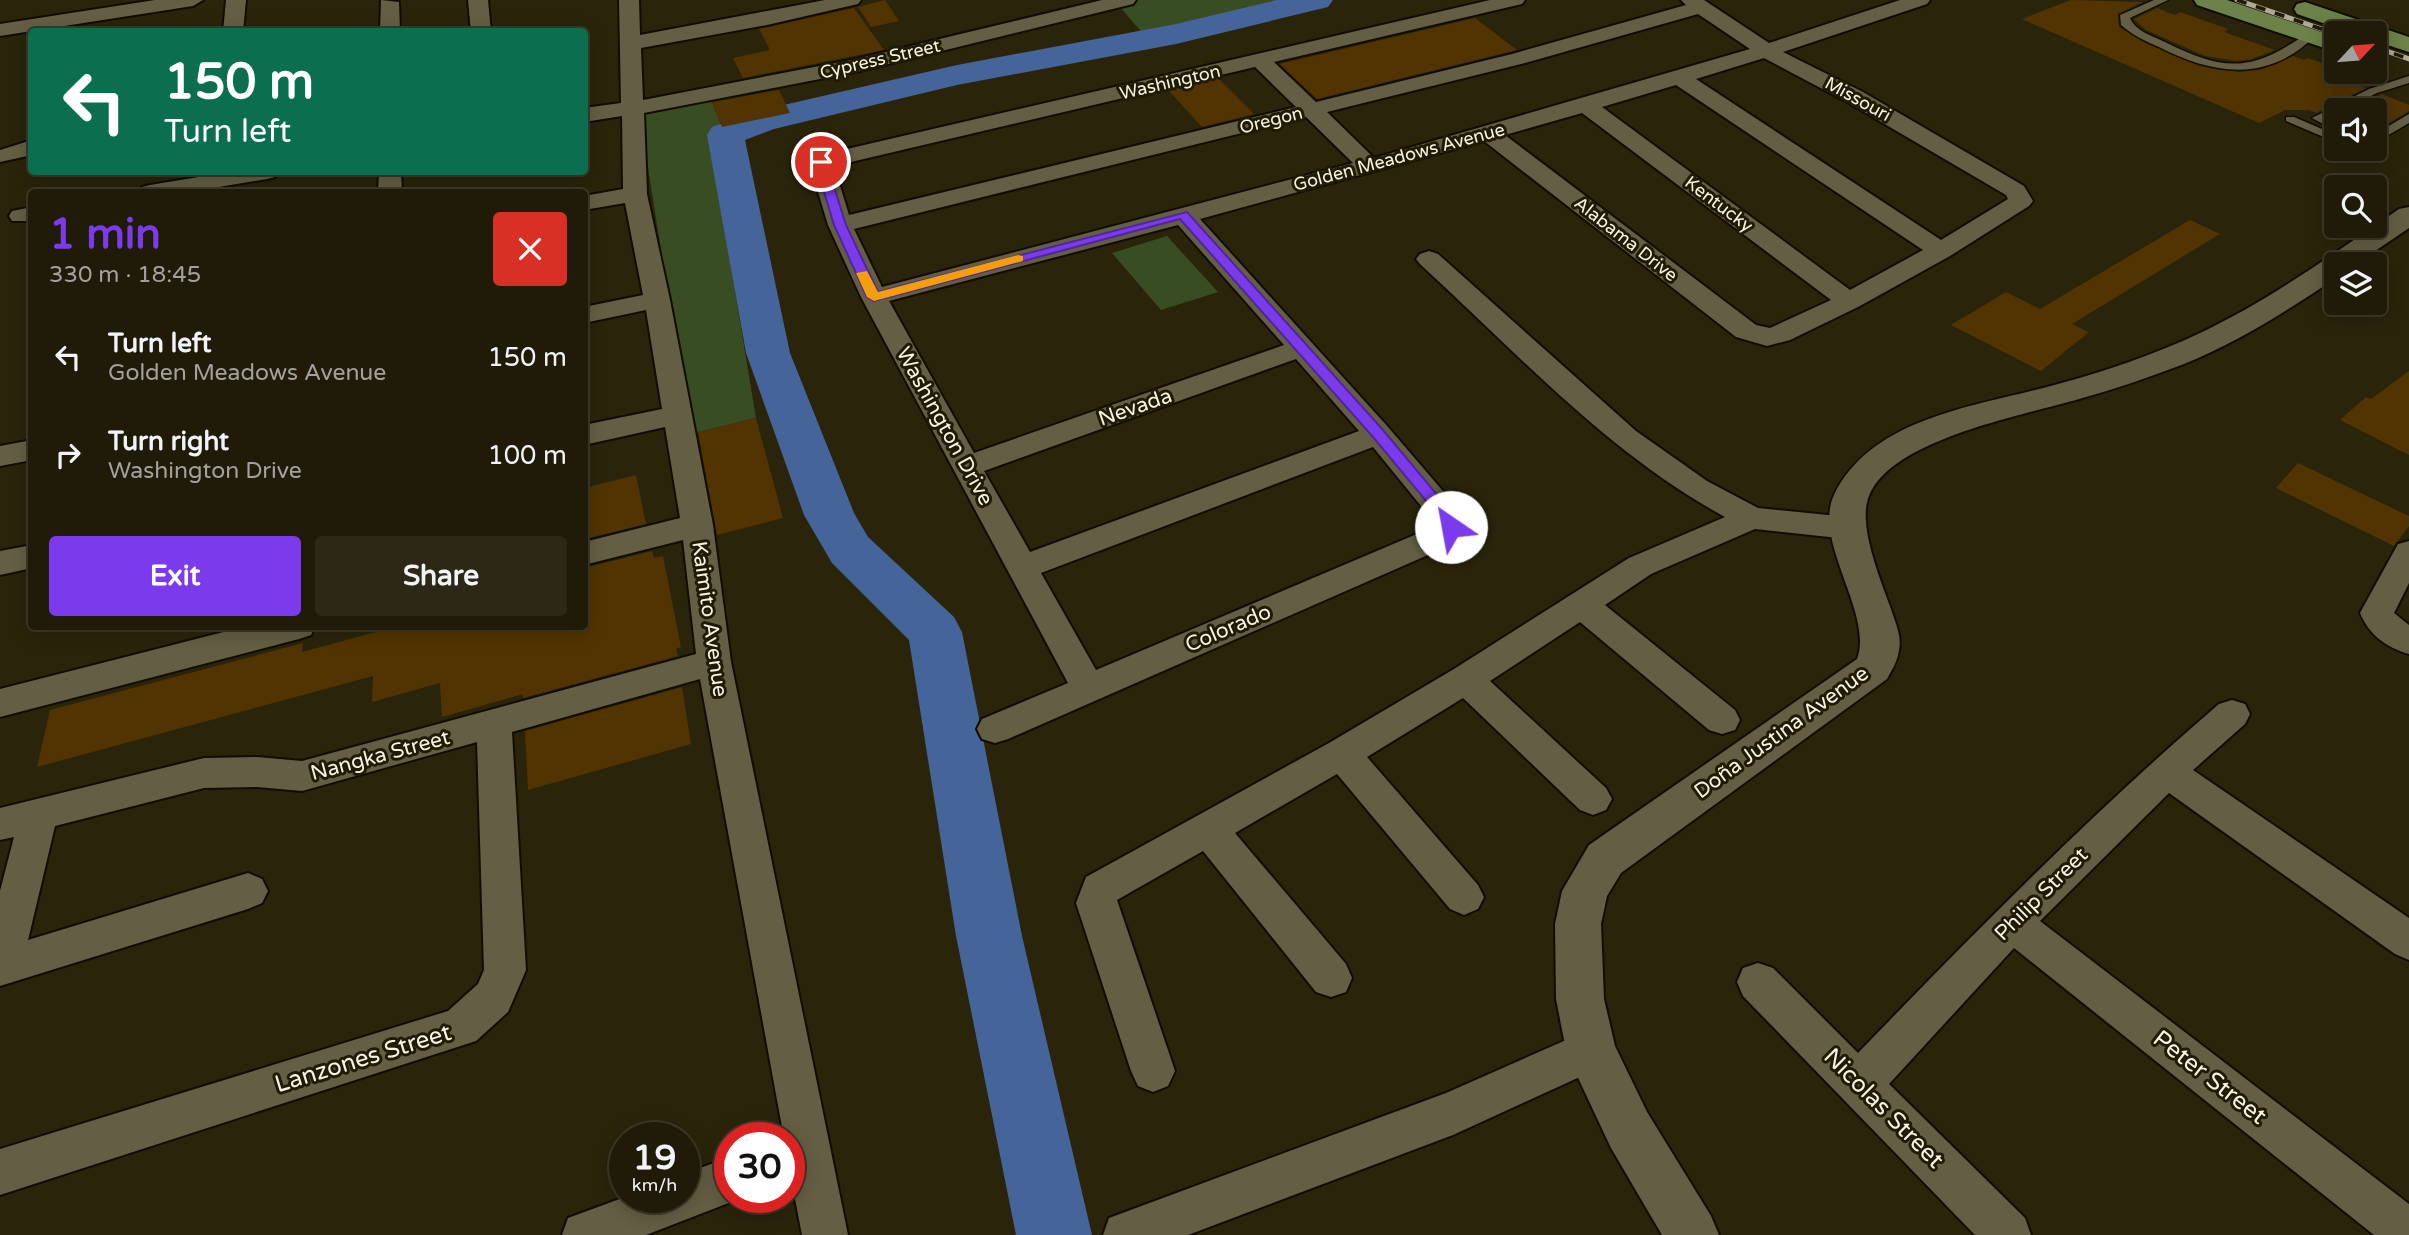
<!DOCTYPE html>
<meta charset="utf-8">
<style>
:root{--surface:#201b08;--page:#2d2816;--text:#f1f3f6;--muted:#a2a19c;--line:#3d3929;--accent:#7c3aed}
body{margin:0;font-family:"Varela Round",sans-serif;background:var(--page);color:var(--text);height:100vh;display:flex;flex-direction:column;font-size:26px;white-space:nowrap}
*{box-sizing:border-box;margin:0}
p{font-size:23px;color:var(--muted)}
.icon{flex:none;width:38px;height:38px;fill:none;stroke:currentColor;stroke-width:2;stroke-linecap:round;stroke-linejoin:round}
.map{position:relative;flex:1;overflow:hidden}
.side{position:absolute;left:28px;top:189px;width:560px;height:441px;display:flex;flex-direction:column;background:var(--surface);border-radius:7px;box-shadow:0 4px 18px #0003,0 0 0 2px var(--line)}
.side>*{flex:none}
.top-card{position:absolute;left:28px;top:28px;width:560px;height:147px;border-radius:7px;box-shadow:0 4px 18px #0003,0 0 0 2px var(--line);background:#0b6e4f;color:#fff;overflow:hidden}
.needle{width:46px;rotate:64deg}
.fabs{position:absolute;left:2324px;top:21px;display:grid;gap:14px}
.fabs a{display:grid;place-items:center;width:63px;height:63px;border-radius:7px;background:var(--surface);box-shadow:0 4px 18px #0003,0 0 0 2px var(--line);font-size:35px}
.speed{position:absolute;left:609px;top:1122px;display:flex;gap:14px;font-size:35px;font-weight:700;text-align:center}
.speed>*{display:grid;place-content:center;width:91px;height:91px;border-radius:50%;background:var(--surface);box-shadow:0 4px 18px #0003,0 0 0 2px var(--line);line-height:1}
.speed small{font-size:18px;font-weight:400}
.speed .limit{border:10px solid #d22;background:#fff;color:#111}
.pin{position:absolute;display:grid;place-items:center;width:60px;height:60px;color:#fff;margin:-30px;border:4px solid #fff;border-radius:50%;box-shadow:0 2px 7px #0007}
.me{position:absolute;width:77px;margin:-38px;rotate:327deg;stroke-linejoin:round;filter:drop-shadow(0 0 5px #0008)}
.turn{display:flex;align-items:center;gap:24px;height:147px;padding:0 21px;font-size:32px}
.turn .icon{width:91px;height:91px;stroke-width:2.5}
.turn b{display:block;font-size:49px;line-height:60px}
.round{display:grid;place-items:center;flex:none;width:74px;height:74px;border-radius:7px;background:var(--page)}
.overview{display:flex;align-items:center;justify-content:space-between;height:119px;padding:0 21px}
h1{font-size:42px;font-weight:700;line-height:52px;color:var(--accent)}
.primary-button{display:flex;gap:14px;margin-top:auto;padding:14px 21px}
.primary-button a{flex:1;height:80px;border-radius:7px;background:var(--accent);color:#fff;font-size:28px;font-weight:700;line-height:80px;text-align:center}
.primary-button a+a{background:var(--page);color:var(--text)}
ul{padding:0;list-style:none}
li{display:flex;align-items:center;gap:21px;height:98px;padding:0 21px}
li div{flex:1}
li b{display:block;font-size:26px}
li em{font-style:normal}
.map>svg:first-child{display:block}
.green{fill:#394d23}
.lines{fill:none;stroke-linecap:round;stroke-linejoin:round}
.river{fill:#456499;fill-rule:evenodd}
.building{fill:#513401}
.lane-casing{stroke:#120d00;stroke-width:3}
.street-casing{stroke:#120d00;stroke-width:4}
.secondary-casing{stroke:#120d00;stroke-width:4}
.primary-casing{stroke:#120d00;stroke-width:4}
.lane{fill:#645e44;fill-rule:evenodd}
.street{fill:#645e44;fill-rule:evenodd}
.secondary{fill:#645e44;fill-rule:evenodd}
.primary{fill:#6c8248;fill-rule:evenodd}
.rail-casing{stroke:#aeaa97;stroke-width:5}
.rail{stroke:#201b03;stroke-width:3.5;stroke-dasharray:10;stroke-linecap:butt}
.route{fill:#7c3aed;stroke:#51269a;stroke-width:2}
.slow{fill:#f59e0b}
.labels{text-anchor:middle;stroke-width:6;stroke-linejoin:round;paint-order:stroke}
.far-street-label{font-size:18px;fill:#f6f3e3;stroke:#201b03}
.street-label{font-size:21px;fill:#f6f3e3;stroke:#201b03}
.near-street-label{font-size:24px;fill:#f6f3e3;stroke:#201b03}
</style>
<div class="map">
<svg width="2409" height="1235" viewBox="0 0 2409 1235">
<rect width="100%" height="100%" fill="#2a240b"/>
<path class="green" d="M1114,0h212l-176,42z
M711,100l11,27 -13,9 47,282 -66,16 -51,-323z
M1167,236l51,56 -57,18 -49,-57z"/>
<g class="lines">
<path class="river" d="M1277,0h56l-5,7 -152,37 -219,41 -183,44 -29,11 45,213 64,160 14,24 86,80 8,15 60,304 70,299h-76l-60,-299 -47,-296 -77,-77 -28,-48 -58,-162 -39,-218 5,-8 50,-17 195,-45 219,-41z"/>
</g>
<path class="building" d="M885,0l14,21 -28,6 -13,-20z
M2071,0l72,2 -25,12 1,13 24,15 56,24 41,6 20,-2 33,-14 11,4 4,-2 28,10v4l20,2 -11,6 21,8 -50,25 -7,-3h-24l-26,13 -237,-104z
M854,8l30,42 -141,28 -10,-20 37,-8 -11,-21z
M2157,8l18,7 5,-3 48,17 -4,3 51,18 -23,9 -15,2 -32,-5 -59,-26 -12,-11z
M1475,18l42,32 -200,49 -38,-35z
M1218,78l36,36 -52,13 -34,-37z
M779,90l11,23 -68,14 -10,-25z
M2382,94l27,11v6l-34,20v-21h-27z
M2190,220l30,14 -148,90 17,8 -48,39 -90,-46 55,-33 34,17z
M2409,371v84l-69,-35 26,-23 5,2z
M756,418l27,100 -66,17 -19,-103z
M2298,463l111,53v10l-15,20 -118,-58z
M636,475l10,49 -62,15v-51z
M652,551l2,7 9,-2 18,91 -5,2 2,7 -155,42v-4l-81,23 -2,-34 -68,19 1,-26 -336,91 13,-57 253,-67 -1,9 96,-26h186v-58z
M682,687l9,57 -163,46 -3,-59z"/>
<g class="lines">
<g class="lane-casing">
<path id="lane" d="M2154,0h14l-38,18c5,13 23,18 35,24 60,30 86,30 141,-8l9,2c-47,47 -102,39 -156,11 -14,-6 -27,-12 -38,-22l-1,-10z
M2409,76v7l-32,10 -34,17h-7v4l-9,4 9,5v8l-24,-13 57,-29z
M2409,114v9l-34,20v-9z
M2286,117h8l42,18 -10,3 -40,-17z"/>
</g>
<g class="street-casing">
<path id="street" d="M155,0h48l-10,6 -193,30v-12z
M226,0h20l-3,32h-20z
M381,0l18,2 1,30h-20z
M468,0h20l3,32h-20z
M619,0h20l1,35 185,-35h36l-3,4 -91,21 -126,23 2,52 213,-41 246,-59h34l-3,4 -277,68 -212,41 3,81 23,106 43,225 18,137 117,573h-46l-13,-67v-30h-5l-84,-459 -188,53 14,238 -18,42 -32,29 -476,154v-46l448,-138 30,-27 6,-14 -7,-228 -175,49 -45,-4 -53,1 -149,38 -27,114 220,-67 14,6 6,12 -6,12 -14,6 -248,77v-95l14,-54 -14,3v-32l204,-50 53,-1 45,4 394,-107 -13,-114 -99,25v-23l96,-24 -15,-91 -81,18v-20l78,-16 -16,-99 -62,13v-16l59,-12 -18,-92 -41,7v-14l39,-7 -1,-73 -38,6v-14l37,-5z
M1490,0h35l-3,4 -248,58 42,40 196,-48 174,-49 -5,-5h23l65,43 131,-43h30l-3,4 -144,48 80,40 161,94 9,15 -4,5 -79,50 -92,51 -68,33 -23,6 -31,-9 -252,-196 -284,78 188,208 72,84 7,16 -14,17 -445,195 -13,4 -13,-4 -5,-10 5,-10 86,-36 -207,-386 -33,-72 -19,-63 4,-5 8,-2zM1698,14l52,35 -376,109 -47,-46 198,-49zM1764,58l83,44 159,93 2,4 -67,41 -245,-161zM1255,67l41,40 -447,108 -15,-49zM1676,85l247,165 -73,40 -248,-183zM1582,113l249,187 -61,28 -14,-3 -251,-190zM1306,117l47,46 -471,124 -28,-58zM1178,225l106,120 -310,108 -85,-152zM1296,359l63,72 -329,121 -46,-81zM1373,447l61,75 -3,6 -335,142 -55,-97z
M32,140v15l-32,7v-12z
M229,172h50l-4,5 -8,2 -78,13h-51l4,-5 8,-2z
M379,172h22l1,20h-24z
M32,207v14h-20l-3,-5 3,-5z
M1429,251l9,3 198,177 71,50 51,27 90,9 11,3 5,8 -5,8 -11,3 -93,-10 -104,45 -46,31 130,105 5,10 -5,10 -13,4 -13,-4 -129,-108 -90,59 116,107 6,11 -6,11 -13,5 -13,-5 -117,-112 -96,59 111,128 6,12 -6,12 -14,6 -14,-6 -113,-135 -102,59 111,131 6,14 -6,14 -15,5 -15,-5 -113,-141 -86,49 58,171 -7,15 -15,6 -15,-6 -7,-15 -55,-168 10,-26 243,-134 125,-74 175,-111 96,-41c-116,-63 -208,-164 -305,-253l-4,-5 4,-5z
M32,440v20l-32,6v-20z
M2409,541v42l-15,30 15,12v29c-23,-7 -39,-18 -49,-41l38,-69z
M32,545v23l-32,7v-24z
M247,626h68l-4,9 -12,4 -299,78v-28z
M2232,700l13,4 5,10 -5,10 -52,46 216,148v42l-14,-6 -226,-161 -129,128 369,283v31h-35l-360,-287 -125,136 136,134 6,17h-56l-232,-239 -6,-14 6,-14 15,-5 15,5 85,85c117,-121 234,-240 361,-349z
M1591,1029l15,6 6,15 -6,15 -153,70 -265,100h-85l6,-17 337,-125z
M730,1157v40h14l-98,38h-84l6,-17 57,-21h59v-23z"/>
</g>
<g class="secondary-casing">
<path id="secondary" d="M2409,207v21l-53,36h-20v14c-48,32 -97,64 -152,86 -34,13 -69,25 -105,35 -54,16 -188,40 -210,97 -12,29 12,85 22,113 4,13 11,27 8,41 -1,10 -7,20 -12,29l-266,194 -14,23 -6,28 3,75 11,47 32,66 64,104 8,19h-57l-51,-87 -38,-81 -7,-17 -10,-51 -1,-75 7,-33 27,-46 268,-186c17,-45 -45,-118 -23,-164 39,-80 148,-89 224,-111 48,-13 95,-29 140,-50 71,-33 136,-81 201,-125z"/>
</g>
<g class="primary-casing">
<path id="primary" d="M2194,0h33l109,37v15l-139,-47z
M2305,2l104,35v15l-34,-11v-8h-23l-55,-19 -3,-5 3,-5z"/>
</g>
<use href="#lane" class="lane"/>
<use href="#street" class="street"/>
<use href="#secondary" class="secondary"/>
<use href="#primary" class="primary"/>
<g class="rail-casing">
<path id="rail" d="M2237,0l99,34
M2328,23l30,10
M2375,47l34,12"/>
</g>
<use href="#rail" class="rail"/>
</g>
<path class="route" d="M821,159l5,3 20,63 32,67 309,-80 196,218 71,85 4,12 -2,4h-11l-3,-11 -69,-83 -193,-218 -306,82 -7,-4 -33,-72 -19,-63z"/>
<path class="slow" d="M1018,255l5,1v5l-149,40 -7,-4 -11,-24 11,-2 11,21z"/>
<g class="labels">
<g class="far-street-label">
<text transform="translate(880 59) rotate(-13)" y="6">Cypress Street</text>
<text transform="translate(1170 82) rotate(-13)" y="6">Washington</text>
<text transform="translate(1858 99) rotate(29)" y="6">Missouri</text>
<text transform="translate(1271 120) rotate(-14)" y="6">Oregon</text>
<text transform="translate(1399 157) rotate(-15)" y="6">Golden Meadows Avenue</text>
<text transform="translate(1719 204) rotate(37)" y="6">Kentucky</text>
<text transform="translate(1626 239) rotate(38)" y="6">Alabama Drive</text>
</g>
<g class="street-label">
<text transform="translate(1135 407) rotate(-19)" y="7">Nevada</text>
<text transform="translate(945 426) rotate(61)" y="7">Washington Drive</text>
<text transform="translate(710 619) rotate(82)" y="7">Kaimito Avenue</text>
<text transform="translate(1228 628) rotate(-23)" y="7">Colorado</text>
<text transform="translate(1781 732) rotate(-36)" y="7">Doña Justina Avenue</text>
<text transform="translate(380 755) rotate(-15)" y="7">Nangka Street</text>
<text transform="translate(2041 894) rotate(-45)" y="7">Philip Street</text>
</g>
<g class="near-street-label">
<text transform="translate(363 1058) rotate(-17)" y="8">Lanzones Street</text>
<text transform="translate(2210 1077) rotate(38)" y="8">Peter Street</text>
<text transform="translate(1884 1108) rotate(45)" y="8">Nicolas Street</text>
</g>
</g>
</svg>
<div class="fabs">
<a><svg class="needle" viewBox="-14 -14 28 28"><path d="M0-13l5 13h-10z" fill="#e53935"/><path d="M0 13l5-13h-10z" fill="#a2a19c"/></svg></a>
<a><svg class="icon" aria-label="sound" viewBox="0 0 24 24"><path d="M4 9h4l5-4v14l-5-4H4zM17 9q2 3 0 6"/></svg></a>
<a><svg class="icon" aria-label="search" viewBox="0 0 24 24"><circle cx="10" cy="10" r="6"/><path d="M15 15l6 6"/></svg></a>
<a><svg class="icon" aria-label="layers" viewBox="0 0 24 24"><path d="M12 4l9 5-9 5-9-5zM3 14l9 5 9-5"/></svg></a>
</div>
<div class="speed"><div>19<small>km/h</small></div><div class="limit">30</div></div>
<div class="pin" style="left:821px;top:162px;background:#d93025"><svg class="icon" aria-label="arrive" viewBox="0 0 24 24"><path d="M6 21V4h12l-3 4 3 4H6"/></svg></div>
<svg class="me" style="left:1451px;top:527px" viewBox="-20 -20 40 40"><circle r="19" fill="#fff"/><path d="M0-13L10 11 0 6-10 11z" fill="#7c3aed"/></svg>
<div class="top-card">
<div class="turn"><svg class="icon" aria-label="left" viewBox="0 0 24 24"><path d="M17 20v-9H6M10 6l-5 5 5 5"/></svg><div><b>150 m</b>Turn left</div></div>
</div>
<section class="side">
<div class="overview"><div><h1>1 min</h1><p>330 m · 18:45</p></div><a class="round" style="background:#d93025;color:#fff"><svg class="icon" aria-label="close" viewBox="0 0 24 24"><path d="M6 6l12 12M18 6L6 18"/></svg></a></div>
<ul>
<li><svg class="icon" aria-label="left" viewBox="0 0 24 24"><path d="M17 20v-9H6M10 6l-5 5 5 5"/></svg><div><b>Turn left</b><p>Golden Meadows Avenue</p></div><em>150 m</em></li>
<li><svg class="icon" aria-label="right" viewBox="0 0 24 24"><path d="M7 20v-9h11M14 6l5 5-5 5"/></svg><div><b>Turn right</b><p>Washington Drive</p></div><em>100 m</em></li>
</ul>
<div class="primary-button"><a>Exit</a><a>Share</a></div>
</section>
</div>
